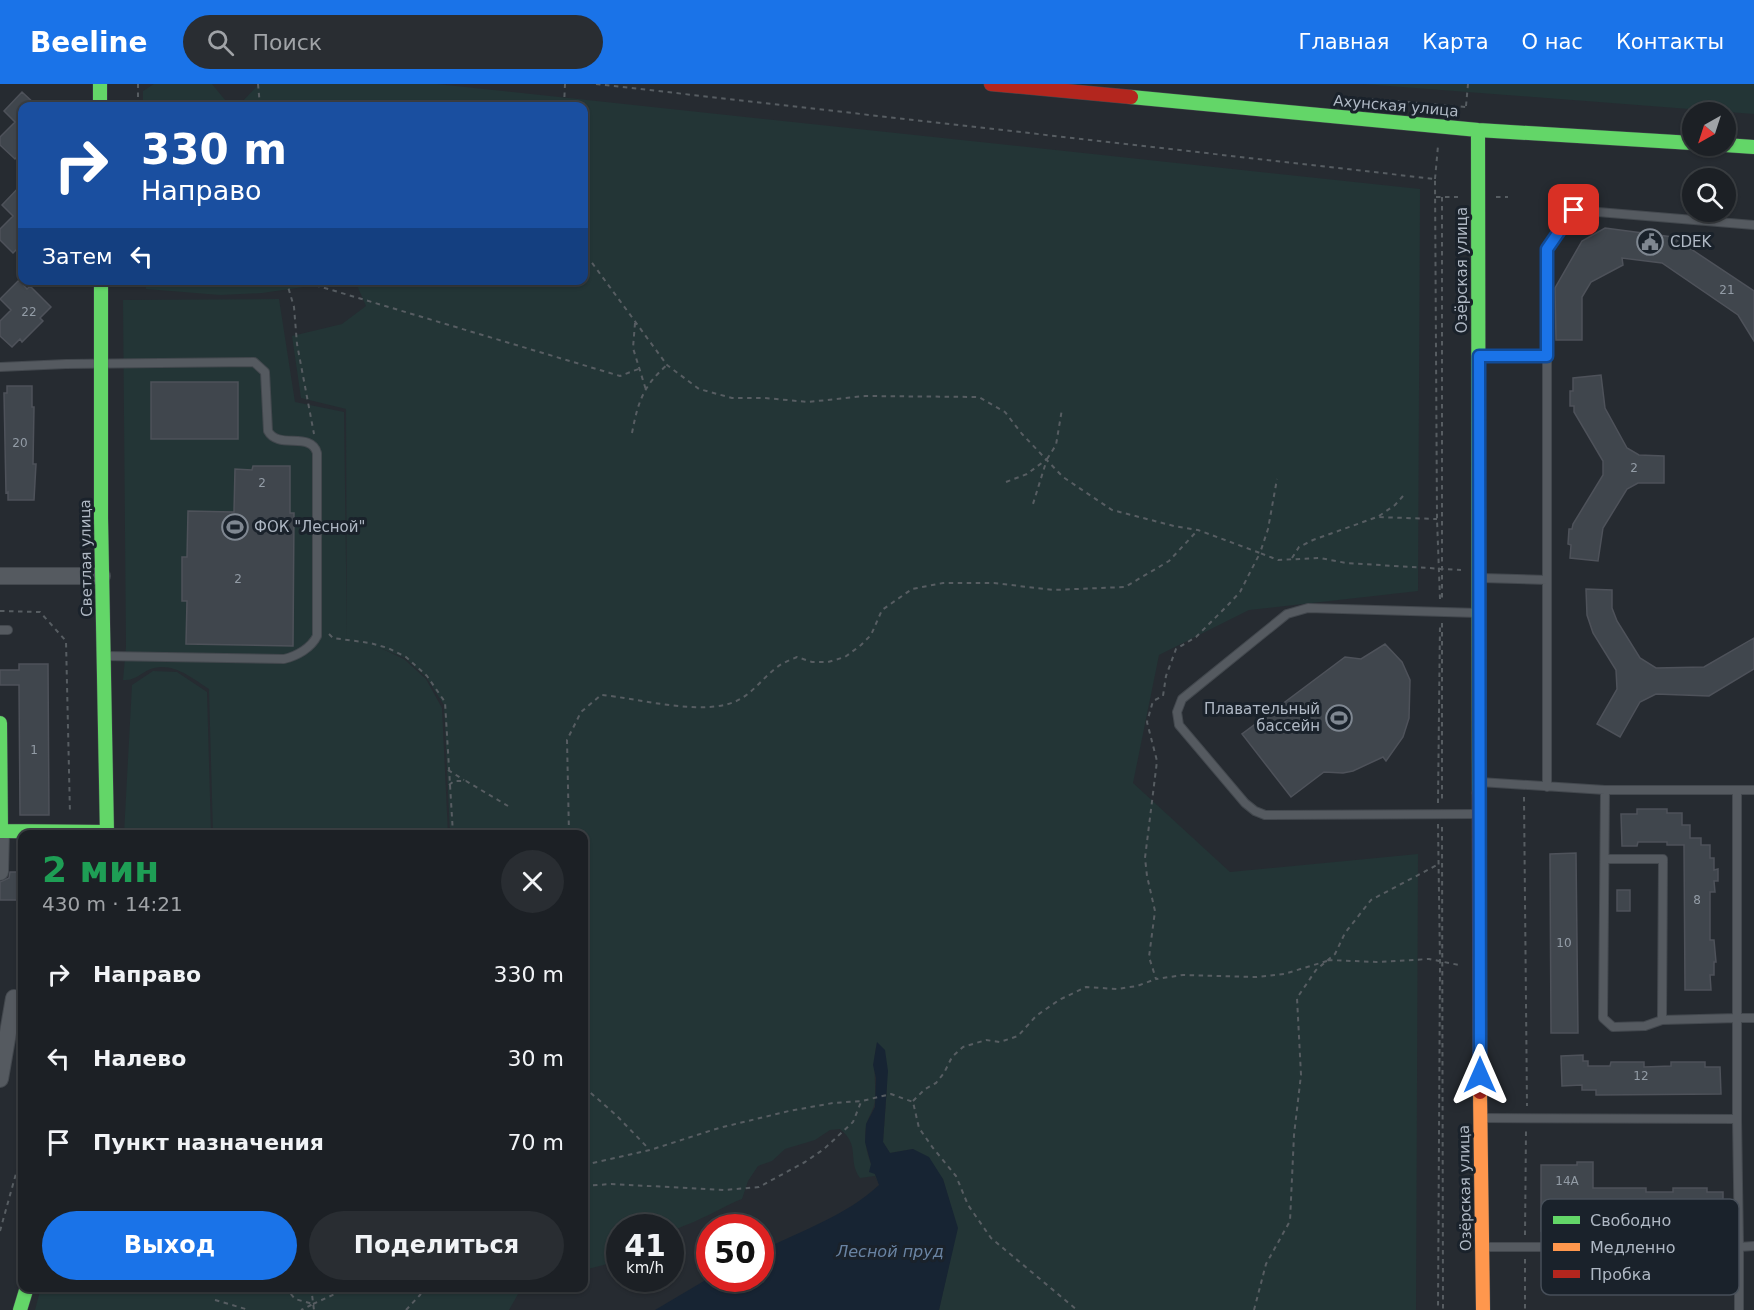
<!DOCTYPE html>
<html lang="ru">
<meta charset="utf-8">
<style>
:root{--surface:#1c2025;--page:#292d32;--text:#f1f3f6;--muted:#a0a3a7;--line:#3a3e42;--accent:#1a73e8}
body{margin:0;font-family:"DejaVu Sans",sans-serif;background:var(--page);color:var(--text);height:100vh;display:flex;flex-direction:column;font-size:22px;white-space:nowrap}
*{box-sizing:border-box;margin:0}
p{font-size:20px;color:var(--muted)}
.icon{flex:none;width:33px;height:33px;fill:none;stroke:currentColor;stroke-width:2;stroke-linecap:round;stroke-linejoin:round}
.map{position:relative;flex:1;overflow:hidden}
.sheet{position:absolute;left:18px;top:746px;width:570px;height:462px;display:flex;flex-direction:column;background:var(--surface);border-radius:12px;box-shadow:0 2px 4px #0004,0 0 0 2px var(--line)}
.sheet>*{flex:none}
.guide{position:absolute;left:18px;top:18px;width:570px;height:183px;border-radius:12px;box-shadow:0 2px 4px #0004,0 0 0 2px var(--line);background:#1a4fa0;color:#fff;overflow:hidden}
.needle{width:39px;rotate:219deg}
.fabs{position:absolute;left:1682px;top:18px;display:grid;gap:12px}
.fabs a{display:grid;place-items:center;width:54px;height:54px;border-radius:50%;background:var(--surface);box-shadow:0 2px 4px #0004,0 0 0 2px var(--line);font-size:30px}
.speed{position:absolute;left:606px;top:1130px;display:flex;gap:12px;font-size:30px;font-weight:700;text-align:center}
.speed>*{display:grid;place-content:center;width:78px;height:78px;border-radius:50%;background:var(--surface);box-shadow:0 2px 4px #0004,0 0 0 2px var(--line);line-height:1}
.speed small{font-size:15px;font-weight:400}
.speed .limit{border:9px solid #d22;background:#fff;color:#111}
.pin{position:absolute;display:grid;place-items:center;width:51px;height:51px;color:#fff;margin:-26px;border-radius:12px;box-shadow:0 3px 9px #0006}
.me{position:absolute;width:66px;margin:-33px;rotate:0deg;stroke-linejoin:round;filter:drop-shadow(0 0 4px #0008)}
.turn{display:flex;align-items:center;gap:21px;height:126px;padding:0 24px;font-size:27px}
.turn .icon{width:78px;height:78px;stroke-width:2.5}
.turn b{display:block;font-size:42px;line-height:51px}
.then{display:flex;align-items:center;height:57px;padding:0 24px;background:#0003;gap:12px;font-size:22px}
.round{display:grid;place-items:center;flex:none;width:63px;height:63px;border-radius:32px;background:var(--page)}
.headline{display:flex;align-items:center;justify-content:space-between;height:102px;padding:0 24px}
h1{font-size:36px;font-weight:700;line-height:45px;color:#1e9e55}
.action{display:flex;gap:12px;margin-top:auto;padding:12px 24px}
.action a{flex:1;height:69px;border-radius:36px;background:var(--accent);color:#fff;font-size:24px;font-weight:700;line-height:69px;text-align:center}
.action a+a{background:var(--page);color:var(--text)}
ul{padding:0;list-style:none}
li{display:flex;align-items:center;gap:18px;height:84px;padding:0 24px}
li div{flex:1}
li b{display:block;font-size:22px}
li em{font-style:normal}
header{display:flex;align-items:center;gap:36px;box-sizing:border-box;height:84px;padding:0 30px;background:var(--accent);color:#fff}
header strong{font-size:28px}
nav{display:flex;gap:33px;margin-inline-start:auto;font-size:21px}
.search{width:420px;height:54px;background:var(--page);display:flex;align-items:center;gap:15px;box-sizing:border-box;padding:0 21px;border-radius:33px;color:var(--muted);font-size:22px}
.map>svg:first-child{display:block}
.green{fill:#233536}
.water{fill:#172433}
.building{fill:#40464d;stroke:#4e525a;stroke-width:1.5}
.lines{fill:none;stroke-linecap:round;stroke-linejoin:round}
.lane-casing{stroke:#43484e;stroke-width:10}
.street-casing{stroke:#43484e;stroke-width:18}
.fast-casing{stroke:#43484e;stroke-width:15}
.slow-casing{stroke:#43484e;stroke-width:15}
.jam-casing{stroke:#43484e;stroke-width:15}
.path{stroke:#575d62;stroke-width:2;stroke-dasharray:4.5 4.5;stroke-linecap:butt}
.lane{stroke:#555a60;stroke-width:8}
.street{stroke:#555a60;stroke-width:16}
.fast{stroke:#63d668;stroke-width:14}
.slow{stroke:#ff974d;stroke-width:14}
.jam{stroke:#b3261e;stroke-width:14}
.route-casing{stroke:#114b97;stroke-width:15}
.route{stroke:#1a73e8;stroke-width:10}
.labels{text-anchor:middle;stroke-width:6;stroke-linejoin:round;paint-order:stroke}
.number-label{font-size:12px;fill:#939ca6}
.street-label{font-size:15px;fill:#afb8c4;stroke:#1a222b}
.poi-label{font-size:15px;fill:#afb8c4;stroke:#1a222b;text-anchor:start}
.water-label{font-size:16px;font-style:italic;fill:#6983a2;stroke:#1a222b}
.key{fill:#1a222b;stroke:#474f59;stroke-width:1.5}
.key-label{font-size:16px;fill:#afb8c4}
</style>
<header>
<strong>Beeline</strong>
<div class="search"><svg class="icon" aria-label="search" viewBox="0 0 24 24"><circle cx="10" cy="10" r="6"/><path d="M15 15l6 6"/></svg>Поиск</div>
<nav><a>Главная</a><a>Карта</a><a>О нас</a><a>Контакты</a></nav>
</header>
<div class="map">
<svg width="1754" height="1226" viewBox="0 0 1754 1226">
<rect width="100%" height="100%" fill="#262b31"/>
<path class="green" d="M154,0h58l18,22h-87v-15z
M259,0h178l983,105 -2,402 -169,19 -90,45 -26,128 97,89 188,-18 -2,456h-477l18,-82 -14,-49 -30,-30 -23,4 -7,-11 4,-56 -10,-43c-5,19 -1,36 -2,56 0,10 -7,17 -9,27 -4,21 6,40 13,59l-4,-9 -15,2c-13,-18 1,-32 -20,-49l-10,1 -15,10 -30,9 -13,12 -14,5 -10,15 -6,18c-14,5 -26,13 -40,19 -11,6 -21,8 -31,14l-1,-5h-50l-1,34 -35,9v-436h-134l-6,-129 -18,-28 -21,-19 -27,-11 26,12 22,20 16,29 6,126h-235l-4,-145c-16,-10 -34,-26 -55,-21 -12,3 -17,13 -31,12l3,-33 -3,-347 156,-1 16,103 49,10 3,231 -1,-234 -45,-11 -9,-62 50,-12 24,-18 -11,-25 229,-1v-174h-346z
M1363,0h391v30z
M146,197v-1l200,1 -84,12 -42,2 -74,-6z
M153,587l24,1 30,20 4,142h-87l8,-149z
M41,1203h481l-13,23h-474z"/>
<path class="water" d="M877,958l8,8 3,21 -5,71 7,11 23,-4 16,8 14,22 15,49 -19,82h-284l54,-32h51l1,-27c39,-20 85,-35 118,-66l-4,-11 -6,-2 2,-8 -6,-22 1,-18 9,-17 1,-29 -3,-13z"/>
<path class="building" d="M22,8l15,14h-15v45l-7,8 -15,-14v-8l15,-15 -11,-11z
M22,100v60l-9,9 -13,-13v-11l13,-13 -11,-11z
M1605,144l68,9 81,54v50l-16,-26 -76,-52 -40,-5 1,7 -32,17 -9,15v43h-26l-1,-52 27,-47z
M19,196l8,9 3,-3 21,21 -11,11 3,3 -21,21 -2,-3 -8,8 -12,-11v-15l11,-11 -11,-11z
M1601,291l4,33 22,40 12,7 25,1v27h-26l-11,6 -24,39 -5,33 -28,-3 1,-13 -3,-1 1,-15h3l1,-5 30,-49v-14l-29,-49v-6h-4v-15h3v-13z
M151,298h87v57h-87z
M7,302h25v21h2l-1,57h3l-2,36h-26v-8l-2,1 -2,-100h3z
M253,382h37v47h4l-1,133 -107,-2 1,-43h-5v-44h5l1,-46 46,1 1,-43 17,1z
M1586,505l26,1v18l5,13 23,37 16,10 48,-1 50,-29v31l-45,27 -53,-2 -16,8 -20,35 -23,-13 20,-35 -1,-19 -23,-37 -6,-18z
M1385,560l17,18 8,18 -1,38 -6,19 -17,24 -3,-4 -30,14 -10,2 -19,-1 -33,25 -49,-63 103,-77 16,2z
M19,580h29l1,151h-29l-1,-130h-19v-15h19z
M1637,725h30v4h15v12h8v13h11v7h9v13h4v12l4,-1v12h-4l1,11h-5v48h4l2,22h-2v13h-4l1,15h-26l-1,-145h-17v-3h-29l-1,4h-15l-1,-32h16z
M1576,769l2,180h-27l-1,-179z
M10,788h12v28h-22v-18l9,-4z
M1617,806h13v21h-13z
M1583,971v6h5v5h22l1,-4h33v5l27,-1v-4h34v5h15l1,27 -125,1v-5h-14v-5l-20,1 -1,-30z
M1577,1078h16v26h53v4h27v-4h34v4h16v30h-130v9h-52v-66h36z"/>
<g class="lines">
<g class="lane-casing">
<path id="lane" d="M1479,272l68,-1
M0,283l66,-3 188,-2 11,10 3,59c10,19 43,0 49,22v183c-6,12 -20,20 -33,23l-179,-3
M1482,494l65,2
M0,546h8
M1480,698l125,8 -2,228 10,9 32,-1 17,-6 75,-2v101
M1547,703v-538l27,-39 180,15
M1605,706h132v228h17
M1737,706h17
M1477,730l-212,1 -10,-4 -10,-8 -66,-78 -2,-13 5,-13 105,-85 21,-6 170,5
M1605,775h58l-1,161
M1481,1034l256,1 2,128 15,-1
M1484,1163h255v63"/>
</g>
<g class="street-casing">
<path id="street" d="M0,492h102
M0,788l1,-41
M0,995l14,-81"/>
</g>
<g class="fast-casing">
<path id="fast" d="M100,0v22
M1131,13l347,33 214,13
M1478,46l1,663
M1725,61l29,2
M101,196v238l6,316
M0,639l1,108 106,1
M20,1226l7,-23"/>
</g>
<g class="slow-casing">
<path id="slow" d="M1480,1008l3,218"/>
</g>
<g class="jam-casing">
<path id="jam" d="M991,0l140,13
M1479,709l1,299"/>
</g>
<path class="path" d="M258,0l2,22
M596,0l839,95 2,340 3,80
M1371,15l95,8
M138,22v-22
M564,22l1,-22
M1466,22l2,-22
M1435,95l3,-33
M1436,113h22
M1442,113v405
M1496,113h12
M584,163l3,9 80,109 32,24 33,9h33l43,4 57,-6 114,1 26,15 17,22 41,43 49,33 62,16 24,4 62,23 8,-24 9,-50
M286,196l8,27 3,37 17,90
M298,196l322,96 21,-8
M635,239l-2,25 13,42
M632,349c6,-31 11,-47 35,-68
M1047,375l9,-14 6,-36
M1006,398l21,-8 20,-15 -14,45
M1379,432l16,-11 8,-9
M1292,474l7,-11 14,-7 64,-23 60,2
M0,527l40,1 26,29 4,173
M1442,539v180
M329,550l4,4 37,5 18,5 18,9 21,19 18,26 8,132
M448,686l16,10
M449,701l5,-4h12l42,25
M1524,713l3,309
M1438,719l2,-180
M1438,740l2,139 -2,347
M1442,743l1,483
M569,750l-2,-94 14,-28 20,-17c38,3 108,24 141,3 13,-8 22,-21 34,-30 6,-5 14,-8 21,-11l15,5h16l17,-5 16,-12 10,-10 11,-25 30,-21 31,-6h51l59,7 72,-3 44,-26 28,-30
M1328,876l48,2 53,-3 30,6
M1327,877l-43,13 -28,3 -73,-2 -27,4 -7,-22 6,-46 -8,-35 -2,-18 12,-97 -10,-39 6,-21 10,-5 3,-20 10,-27 20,-12 32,-32 12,-13 20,-39 18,7 42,-2 26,5 115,7
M584,1003l32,28 33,34
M913,1017l12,-12 11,-6 8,-10 8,-16 11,-10 23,-7 14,2 18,-6 18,-20 23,-16 27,-13 31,2 20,-3 19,-7
M584,1081l66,-15 69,-22 70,-17 44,-8 29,-2 29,-7 22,8 6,26 14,20 23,28 12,29 23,33 86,72
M584,1102l27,-2 114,6 34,-3 46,-25 19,-13 29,-27 8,-20
M0,1147l22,-79
M1525,1151l1,-105
M1525,1175v51
M285,1203l10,12 18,5 -12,6
M311,1203l3,23
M215,1216l34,10
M313,1220l37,-17
M406,1226l14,-15 4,-8
M1254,1226l12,-46 24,-43 4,-86 7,-60 -4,-77 19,-28 19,-16 10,-21 26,-33 66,-35"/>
<use href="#lane" class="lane"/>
<use href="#street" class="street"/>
<use href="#fast" class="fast"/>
<use href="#slow" class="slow"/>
<use href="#jam" class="jam"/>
</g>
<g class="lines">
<g class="route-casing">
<path id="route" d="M1480,991l-1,-719h68v-107l27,-39"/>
</g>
<use href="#route" class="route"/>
</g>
<defs>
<g id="civic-ring" transform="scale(1.35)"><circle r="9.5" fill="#1a222b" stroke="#7f8791" stroke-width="1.5"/><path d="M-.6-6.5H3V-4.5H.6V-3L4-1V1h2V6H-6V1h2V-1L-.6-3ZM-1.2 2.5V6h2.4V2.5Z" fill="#7f8791"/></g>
<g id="stadium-ring" transform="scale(1.35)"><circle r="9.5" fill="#1a222b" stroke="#7f8791" stroke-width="1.5"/><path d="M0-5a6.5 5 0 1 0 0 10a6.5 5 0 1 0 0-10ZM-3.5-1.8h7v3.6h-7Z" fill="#7f8791"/></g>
</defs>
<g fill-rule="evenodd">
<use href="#civic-ring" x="1650" y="158"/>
<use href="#stadium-ring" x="235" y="443"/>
<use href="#stadium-ring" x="1339" y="634"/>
</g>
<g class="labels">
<g class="number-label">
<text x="1727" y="210">21</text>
<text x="29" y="232">22</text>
<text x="20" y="363">20</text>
<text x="1634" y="388">2</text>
<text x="262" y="403">2</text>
<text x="238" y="499">2</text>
<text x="34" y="670">1</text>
<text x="1697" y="820">8</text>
<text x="1564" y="863">10</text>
<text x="1641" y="996">12</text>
<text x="1567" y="1101">14А</text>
</g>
<g class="street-label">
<text transform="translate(1396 22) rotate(5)" y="5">Ахунская улица</text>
<text transform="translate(1462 186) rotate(-90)" y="5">Озёрская улица</text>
<text transform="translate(86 474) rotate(-91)" y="5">Светлая улица</text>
<text transform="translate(1465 1104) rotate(-91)" y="5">Озёрская улица</text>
</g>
<g class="poi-label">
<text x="1670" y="163">CDEK</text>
<text x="254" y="448">ФОК "Лесной"</text>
<text x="1320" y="630" text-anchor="end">Плавательный<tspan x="1320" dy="17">бассейн</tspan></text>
</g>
<g class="water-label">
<text x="890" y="1173">Лесной пруд</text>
</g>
</g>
<rect x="1541" y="1115" width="198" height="96" rx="9" class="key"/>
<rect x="1553" y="1132" width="27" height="8" fill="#63d668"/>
<rect x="1553" y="1159" width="27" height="8" fill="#ff974d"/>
<rect x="1553" y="1186" width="27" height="8" fill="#b3261e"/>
<g class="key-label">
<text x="1590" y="1142">Свободно</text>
<text x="1590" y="1169">Медленно</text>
<text x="1590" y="1196">Пробка</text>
</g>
</svg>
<div class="fabs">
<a><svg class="needle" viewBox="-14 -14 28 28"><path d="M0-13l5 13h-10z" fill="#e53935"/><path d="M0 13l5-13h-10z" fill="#a0a3a7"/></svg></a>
<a><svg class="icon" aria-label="search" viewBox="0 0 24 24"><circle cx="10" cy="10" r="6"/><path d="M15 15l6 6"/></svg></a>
</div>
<div class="speed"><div>41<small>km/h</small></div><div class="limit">50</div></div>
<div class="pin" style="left:1574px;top:126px;background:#d93025"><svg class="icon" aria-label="arrive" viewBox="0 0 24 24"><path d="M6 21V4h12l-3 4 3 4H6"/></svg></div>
<svg class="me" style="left:1480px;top:991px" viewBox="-20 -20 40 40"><path d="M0-17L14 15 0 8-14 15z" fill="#1a73e8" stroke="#fff" stroke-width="4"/></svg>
<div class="guide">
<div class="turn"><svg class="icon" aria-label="right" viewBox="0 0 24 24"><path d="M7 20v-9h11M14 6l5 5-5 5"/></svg><div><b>330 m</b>Направо</div></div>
<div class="then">Затем<svg class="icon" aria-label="left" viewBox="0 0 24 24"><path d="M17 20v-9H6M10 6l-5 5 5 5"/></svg></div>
</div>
<section class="sheet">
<div class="headline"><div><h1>2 мин</h1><p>430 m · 14:21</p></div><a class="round"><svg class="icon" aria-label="close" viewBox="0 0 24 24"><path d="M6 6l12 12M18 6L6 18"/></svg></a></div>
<ul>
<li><svg class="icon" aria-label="right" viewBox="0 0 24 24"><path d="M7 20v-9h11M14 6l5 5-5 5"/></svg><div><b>Направо</b></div><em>330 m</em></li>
<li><svg class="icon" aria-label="left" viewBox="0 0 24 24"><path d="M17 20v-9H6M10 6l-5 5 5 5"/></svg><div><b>Налево</b></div><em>30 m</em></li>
<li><svg class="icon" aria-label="arrive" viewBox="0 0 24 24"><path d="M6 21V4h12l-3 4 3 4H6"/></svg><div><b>Пункт назначения</b></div><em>70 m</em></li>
</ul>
<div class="action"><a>Выход</a><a>Поделиться</a></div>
</section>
</div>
